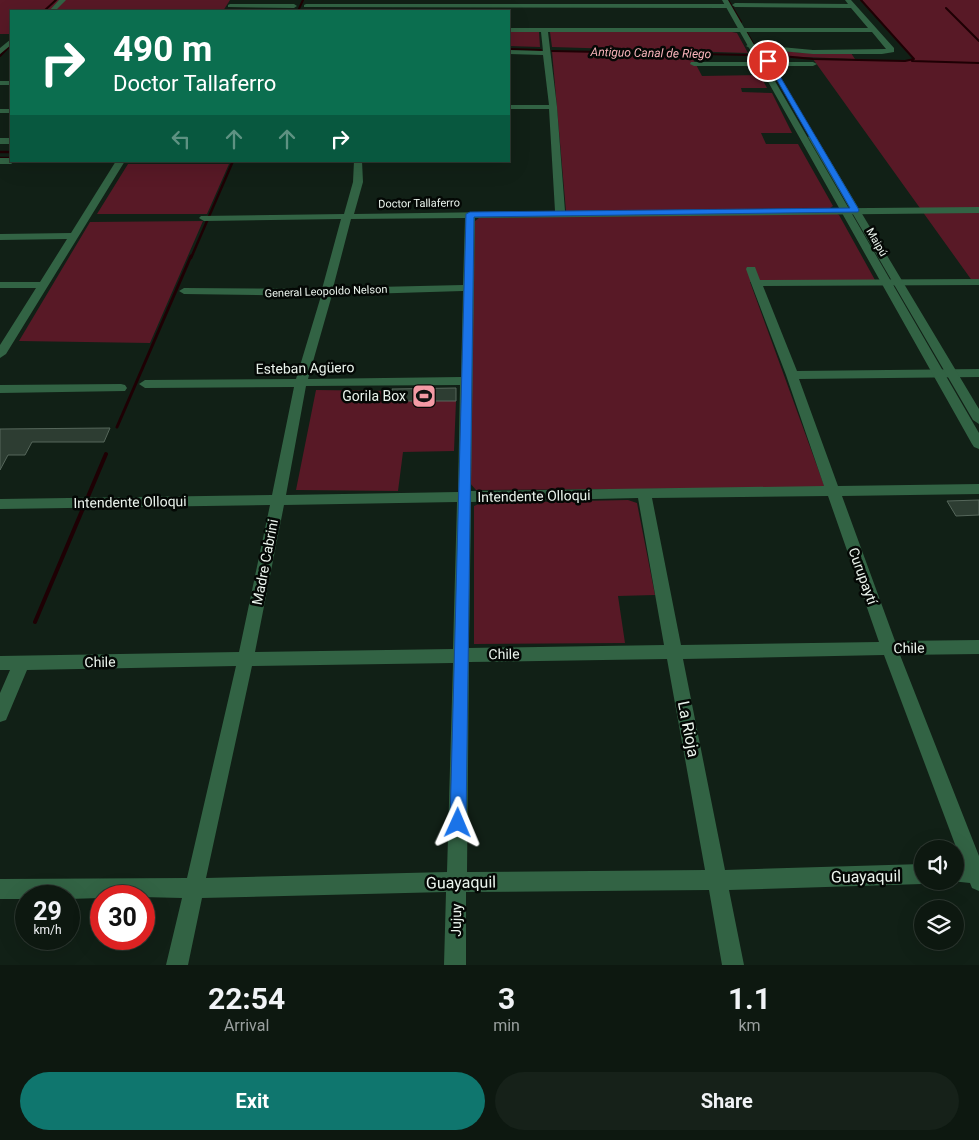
<!DOCTYPE html>
<meta charset="utf-8">
<style>
:root{--surface:#0d1810;--page:#162119;--text:#f1f3f6;--muted:#9aa09f;--line:#2d3730;--accent:#0f766e}
body{margin:0;font-family:Roboto,sans-serif;background:var(--page);color:var(--text);height:100vh;display:flex;flex-direction:column;font-size:19px;white-space:nowrap}
*{box-sizing:border-box;margin:0}
p{font-size:16px;color:var(--muted)}
.icon{flex:none;width:28px;height:28px;fill:none;stroke:currentColor;stroke-width:2;stroke-linecap:round;stroke-linejoin:round}
.map{position:relative;height:965px;overflow:hidden}
.details{display:flex;flex-direction:column;background:var(--surface);flex:1}
.details>*{flex:none}
.top-card{position:absolute;left:10px;top:10px;width:500px;height:152px;border-radius:0px;box-shadow:0 5px 20px #0002,0 0 0 1px var(--line);background:#0b6e4f;color:#fff;overflow:hidden}
.controls{position:absolute;left:914px;top:840px;display:grid;gap:10px}
.controls a{display:grid;place-items:center;width:50px;height:50px;border-radius:50%;background:var(--surface);box-shadow:0 5px 20px #0002,0 0 0 1px var(--line);font-size:25px}
.speed{position:absolute;left:15px;top:885px;display:flex;gap:10px;font-size:25px;font-weight:700;text-align:center}
.speed>*{display:grid;place-content:center;width:65px;height:65px;border-radius:50%;background:var(--surface);box-shadow:0 5px 20px #0002,0 0 0 1px var(--line);line-height:1}
.speed small{font-size:12px;font-weight:400}
.speed .limit{border:8px solid #d22;background:#fff;color:#111}
.pin{position:absolute;display:grid;place-items:center;width:42px;height:42px;color:#fff;margin:-21px;border:2px solid #fff;border-radius:50%;box-shadow:0 1px 5px #0007}
.me{position:absolute;width:55px;margin:-28px;rotate:1deg;stroke-linejoin:round;filter:drop-shadow(0 0 4px #0008)}
.turn{display:flex;align-items:center;gap:18px;height:105px;padding:0 20px;font-size:22px}
.turn .icon{width:65px;height:65px;stroke-width:2.5}
.turn b{display:block;font-size:35px;line-height:42px}
.lanes{display:flex;align-items:center;height:48px;padding:0 20px;background:#0003;justify-content:center;gap:25px;direction:ltr}
.lanes .off{opacity:.35}
.eta{display:flex;justify-content:space-evenly;align-items:center;height:85px;text-align:center}
.eta b{font-size:30px;font-weight:700;line-height:35px}
.cta{display:flex;gap:10px;margin-top:auto;padding:10px 20px}
.cta a{flex:1;height:58px;border-radius:30px;background:var(--accent);color:#fff;font-size:20px;font-weight:700;line-height:58px;text-align:center}
.cta a+a{background:var(--page);color:var(--text)}
.map>svg:first-child{display:block}
.green{fill:#581926}
.lines{fill:none;stroke-linecap:round;stroke-linejoin:round}
.stream-far3{stroke:#1e0004;stroke-width:2}
.stream-far2{stroke:#1e0004;stroke-width:2.5}
.stream-far1{stroke:#1e0004;stroke-width:3}
.stream{stroke:#1e0004;stroke-width:4}
.building{fill:#2d3d32;stroke:#56675b}
.minor{fill:#326344;fill-rule:evenodd}
.tertiary{fill:#326344;fill-rule:evenodd}
.route{fill:#1a73e8;stroke:#114b97}
.labels{text-anchor:middle;stroke-width:5;stroke-linejoin:round;paint-order:stroke}
.far-street-label{font-size:11px;fill:#ebf4ed;stroke:#040805}
.far-water-label{font-size:12px;font-style:italic;fill:#f8b3ba;stroke:#040805}
.street-label{font-size:14px;fill:#ebf4ed;stroke:#040805}
.poi-label{font-size:14px;fill:#ebf4ed;stroke:#040805;text-anchor:end}
.near-street-label{font-size:16px;fill:#ebf4ed;stroke:#040805}
</style>
<div class="map">
<svg width="979" height="965" viewBox="0 0 979 965">
<rect width="100%" height="100%" fill="#112016"/>
<path class="green" d="M0,0h230l-7,11h-212v23h-11z
M862,0h117v282h-6l-160,-223 92,2 9,-2z
M509,32h30l1,15 -31,-1z
M550,32h182l5,1 11,20 -196,-6z
M774,50l30,3h47l4,6 -78,-3z
M552,51l139,4 11,21 58,-1 7,13h-26l1,4 30,1 20,40h-31l5,11h32l35,62 -3,2 -264,3z
M128,164h101l-22,50h-110z
M836,213l3,2 36,65 -125,2 75,206 -349,2 -7,-8 6,-261 4,-3z
M203,221l-53,122 -131,-2 71,-119z
M316,390l76,1 -1,10h65l-2,50 -51,1 -5,39 -102,-1z
M628,500l9,3 18,92 -37,1 7,47 -151,1v-138l7,-3z"/>
<g class="lines">
<path class="stream-far3" d="M728,0l13,22
M946,8l33,33
M44,11l12,-11
M298,11l5,-11
M747,33l7,12
M509,49l32,1
M552,51l197,4
M771,55l42,4 92,2 9,-2 -53,-59
M0,56l11,-11
M912,61l67,2"/>
<path class="stream-far2" d="M0,152h11
M0,158h11
M191,258l42,-97"/>
<path class="stream-far1" d="M117,427l74,-171"/>
<path class="stream" d="M35,622l71,-168"/>
</g>
<path class="building" d="M456,388v13h-65l1,-12z
M110,428l-6,14h-72l-7,13h-17l-8,15v-41z
M979,500v15l-23,1 -9,-15z"/>
<g class="lines">
<path class="minor" d="M59,0h7l-11,11h-6z
M845,0h6l43,48v4l-12,2h-69l-63,-6 -4,-2 4,-2 63,6 73,-1 -14,-17h-324l9,75 8,104 414,-4v6l-504,5 -4,273 353,-5 -38,-111 -35,-92 -5,-14 1,-2h8l5,13 219,-1v6l-216,1 34,85 182,-2v8l-180,2 39,107 141,-2v10l-137,2 53,145 84,-1v14l-79,1 79,201v35l-7,-3 -2,-5 -19,-2h4v-18h7l-78,-208 -201,4 42,211 197,-6v17h6l-6,3 -193,6 15,75h-22l-13,-75 -243,2v73h-22l2,-73 -244,6 -14,67h-22l16,-67 -81,-2v2l-32,1v-3h-43v3h-26v-20l187,-1 49,-212 -209,4 -21,50 -6,2v-29l10,-23h-10v-14l239,-4 31,-147 -270,4v-10l272,-4 22,-108 -149,1 -6,-4 6,-4 151,-1 25,-83 -137,-2 -5,-3 5,-3 138,1 19,-70 -137,2 -5,-3 2,-2 143,-2 9,-32 1,-21h8l1,21 -9,32 201,-3 -6,-102h-40v-4h40l-6,-50 -34,-1v-4l34,1 -2,-19h-32v-4h359l-17,-20 -116,-1 -3,-2 3,-2 113,1zM465,218l-2,67 -130,3 18,-69zM463,291l-2,86 -153,2 24,-84zM460,385l-2,107 -172,3 20,-109zM828,496l51,146 -198,3 -29,-147zM638,498l26,147 -195,3 2,-146zM457,502l-4,147 -198,3 29,-147zM667,659l38,211 -238,2 2,-210zM453,663l-6,209 -241,6 46,-212z
M230,4h64l3,2 -3,2 -66,-1v-2z
M306,4h422l3,2 -3,2 -424,-1v-2z
M11,39v6l-11,9v-6z
M691,62h122l4,2 -4,2h-119l-4,-2z
M0,81h11v4h-11z
M0,109h11v4h-11z
M0,138h11v6h-11z
M0,158h11v3h4l-4,3h-11z
M116,161h9l-119,193 -6,4v-13l36,-57h-36v-6h40l27,-43 -67,1v-6l71,-1z
M121,384l4,1 2,3 -2,3 -125,2v-8z"/>
<path class="tertiary" d="M722,0h6l251,433v16l-5,-2 -2,-3z
M812,134l4,3 163,272v15l-6,-4 -165,-283z"/>
</g>
<path class="route" d="M765,59l6,2 88,149 -1,2 -384,5 -8,606 -2,6 -6,2 -6,-2 -2,-6 16,-609 4,-2 380,-4z"/>
<defs>
<g id="stadium-square" transform="scale(1.25)"><rect x="-9" y="-9" width="18" height="18" rx="4" fill="#f49aa5" stroke="#040805"/><path d="M0-5a6.5 5 0 1 0 0 10a6.5 5 0 1 0 0-10ZM-3.5-1.8h7v3.6h-7Z" fill="#111"/></g>
</defs>
<g fill-rule="evenodd">
<use href="#stadium-square" x="424" y="396"/>
</g>
<g class="labels">
<g class="far-street-label">
<text transform="translate(419 203) rotate(-1)" y="4">Doctor Tallaferro</text>
<text transform="translate(877 242) rotate(60)" y="4">Maipú</text>
<text transform="translate(326 291) rotate(-2)" y="4">General Leopoldo Nelson</text>
</g>
<g class="far-water-label">
<text transform="translate(651 53) rotate(1)" y="4">Antiguo Canal de Riego</text>
</g>
<g class="street-label">
<text transform="translate(305 368) rotate(-1)" y="5">Esteban Agüero</text>
<text transform="translate(534 496) rotate(-1)" y="5">Intendente Olloqui</text>
<text transform="translate(130 502) rotate(-1)" y="5">Intendente Olloqui</text>
<text transform="translate(265 562) rotate(-79)" y="5">Madre Cabrini</text>
<text transform="translate(863 576) rotate(70)" y="5">Curupaytí</text>
<text transform="translate(909 648) rotate(-1)" y="5">Chile</text>
<text transform="translate(504 654) rotate(-1)" y="5">Chile</text>
<text transform="translate(100 662) rotate(-1)" y="5">Chile</text>
<text transform="translate(456 920) rotate(-89)" y="5">Jujuy</text>
</g>
<g class="poi-label">
<text x="406" y="401">Gorila Box</text>
</g>
<g class="near-street-label">
<text transform="translate(689 729) rotate(79)" y="6">La Rioja</text>
<text transform="translate(866 876) rotate(-1)" y="6">Guayaquil</text>
<text transform="translate(461 882) rotate(-1)" y="6">Guayaquil</text>
</g>
</g>
</svg>
<div class="controls">
<a><svg class="icon" aria-label="sound" viewBox="0 0 24 24"><path d="M4 9h4l5-4v14l-5-4H4zM17 9q2 3 0 6"/></svg></a>
<a><svg class="icon" aria-label="layers" viewBox="0 0 24 24"><path d="M12 4l9 5-9 5-9-5zM3 14l9 5 9-5"/></svg></a>
</div>
<div class="speed"><div>29<small>km/h</small></div><div class="limit">30</div></div>
<div class="pin" style="left:768px;top:61px;background:#d93025"><svg class="icon" aria-label="arrive" viewBox="0 0 24 24"><path d="M6 21V4h12l-3 4 3 4H6"/></svg></div>
<svg class="me" style="left:458px;top:823px" viewBox="-20 -20 40 40"><path d="M0-17L14 15 0 8-14 15z" fill="#1a73e8" stroke="#fff" stroke-width="4"/></svg>
<div class="top-card">
<div class="turn"><svg class="icon" aria-label="right" viewBox="0 0 24 24"><path d="M7 20v-9h11M14 6l5 5-5 5"/></svg><div><b>490 m</b>Doctor Tallaferro</div></div>
<div class="lanes"><svg class="icon off" aria-label="left" viewBox="0 0 24 24"><path d="M17 20v-9H6M10 6l-5 5 5 5"/></svg><svg class="icon off" aria-label="ahead" viewBox="0 0 24 24"><path d="M12 20V5M6 11l6-6 6 6"/></svg><svg class="icon off" aria-label="ahead" viewBox="0 0 24 24"><path d="M12 20V5M6 11l6-6 6 6"/></svg><svg class="icon" aria-label="right" viewBox="0 0 24 24"><path d="M7 20v-9h11M14 6l5 5-5 5"/></svg></div>
</div>
</div>
<section class="details">
<div class="eta">
<div><b>22:54</b><p>Arrival</p></div>
<div><b>3</b><p>min</p></div>
<div><b>1.1</b><p>km</p></div>
</div>
<div class="cta"><a>Exit</a><a>Share</a></div>
</section>
